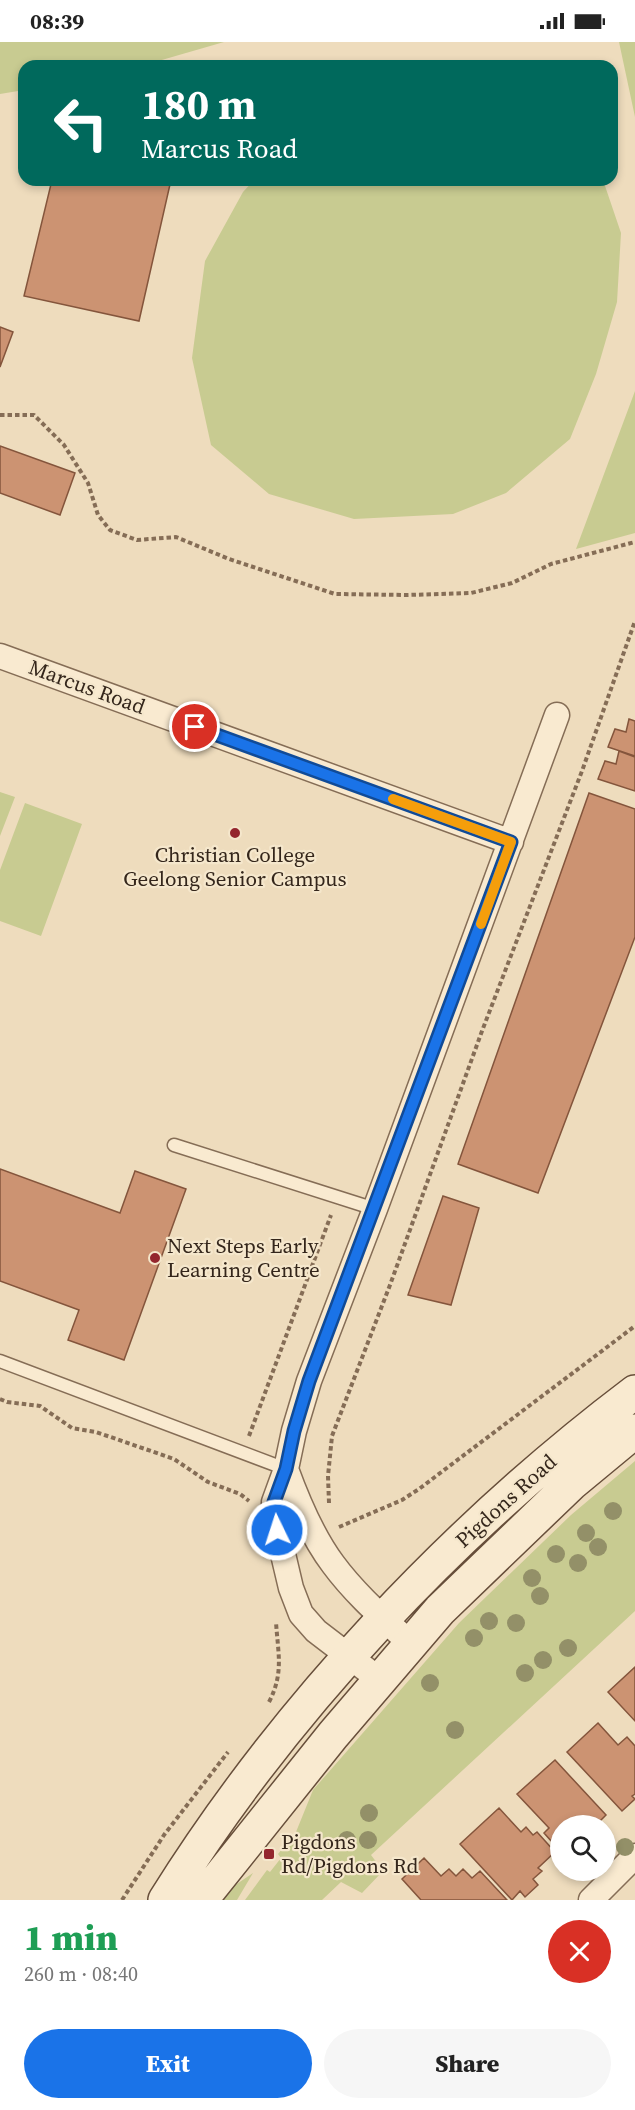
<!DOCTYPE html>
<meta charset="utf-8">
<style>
:root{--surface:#fff;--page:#f6f6f6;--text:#222;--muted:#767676;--accent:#1a73e8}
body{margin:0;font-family:"Source Serif 4",serif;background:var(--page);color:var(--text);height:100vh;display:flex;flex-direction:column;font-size:22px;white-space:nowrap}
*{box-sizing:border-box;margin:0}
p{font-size:20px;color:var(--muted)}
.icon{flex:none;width:33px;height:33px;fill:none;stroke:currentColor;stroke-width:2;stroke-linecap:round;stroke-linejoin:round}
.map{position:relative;height:1858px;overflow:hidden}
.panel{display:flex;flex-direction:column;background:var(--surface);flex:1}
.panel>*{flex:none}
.banner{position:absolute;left:18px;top:18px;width:600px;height:126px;border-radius:18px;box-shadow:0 3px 9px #0003;background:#00695c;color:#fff;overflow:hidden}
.tools{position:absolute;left:550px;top:1773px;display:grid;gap:12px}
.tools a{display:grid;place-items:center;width:66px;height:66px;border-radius:50%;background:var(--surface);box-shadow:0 3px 9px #0003;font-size:30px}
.pin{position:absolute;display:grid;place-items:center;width:51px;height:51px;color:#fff;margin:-26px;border:3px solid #fff;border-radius:50%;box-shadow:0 2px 6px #0007}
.me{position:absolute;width:66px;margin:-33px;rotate:356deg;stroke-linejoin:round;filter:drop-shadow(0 0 4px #0008)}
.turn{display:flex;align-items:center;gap:21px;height:126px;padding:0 24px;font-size:27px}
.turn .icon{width:78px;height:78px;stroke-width:2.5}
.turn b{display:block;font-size:42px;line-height:51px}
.round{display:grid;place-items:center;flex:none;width:63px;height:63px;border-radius:32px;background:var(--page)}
.overview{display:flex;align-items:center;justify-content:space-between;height:102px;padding:0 24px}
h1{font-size:36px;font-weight:800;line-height:45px;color:#1e9e55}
.primary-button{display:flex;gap:12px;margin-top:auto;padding:12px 24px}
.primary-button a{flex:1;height:69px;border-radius:36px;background:var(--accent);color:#fff;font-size:24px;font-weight:800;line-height:69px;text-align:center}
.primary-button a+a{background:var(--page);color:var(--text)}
.status{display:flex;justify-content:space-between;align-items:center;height:42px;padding:0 30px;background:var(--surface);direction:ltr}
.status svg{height:16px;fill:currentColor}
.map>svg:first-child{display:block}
.green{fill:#c8cb91}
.building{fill:#cc9372;stroke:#84553c;stroke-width:1.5}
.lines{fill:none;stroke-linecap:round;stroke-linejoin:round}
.lane-casing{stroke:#856d56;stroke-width:15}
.street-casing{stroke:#856d56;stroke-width:27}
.secondary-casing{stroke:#674e3a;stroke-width:36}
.path{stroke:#856d56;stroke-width:4;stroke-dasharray:4.5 3;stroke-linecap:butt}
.lane{stroke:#f9ead0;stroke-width:12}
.street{stroke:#f9ead0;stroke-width:24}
.secondary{stroke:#f9ead0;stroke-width:33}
.tree{fill:#939068}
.route-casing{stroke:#114b97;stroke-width:15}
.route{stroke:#1a73e8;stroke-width:10}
.slow{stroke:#f59e0b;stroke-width:10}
.poi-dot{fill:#94262d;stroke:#f5e7cc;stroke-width:2}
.labels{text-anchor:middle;stroke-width:4.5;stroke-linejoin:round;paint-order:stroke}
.street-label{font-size:21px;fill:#34261b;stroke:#f5e7cc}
.poi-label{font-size:21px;fill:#34261b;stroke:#f5e7cc;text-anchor:start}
</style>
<div class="status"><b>08:39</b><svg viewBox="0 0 49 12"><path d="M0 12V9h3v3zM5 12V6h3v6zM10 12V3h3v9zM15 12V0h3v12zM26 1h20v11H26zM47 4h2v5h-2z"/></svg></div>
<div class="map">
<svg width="635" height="1858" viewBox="0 0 635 1858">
<rect width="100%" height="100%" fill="#eedcbd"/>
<path class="green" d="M0,0h224l-83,24h-117v24l-24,4z
M619,0h16v75z
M254,138h349l18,53 -4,69 -21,72 -26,65 -64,54 -53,21 -99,5 -85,-25 -58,-49 -19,-87 13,-97 38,-69z
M635,349v142l-59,16z
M0,750l15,5 -15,39z
M25,761l57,21 -41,112 -41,-15v-51z
M635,1419v150l-264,244 12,16 -21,22 -21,-11 -19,18h-77l22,-30 3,2 11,-14 -3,-4 18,-22 17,-42 146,-167 112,-108z
M253,1831l-16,27h-19l4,-6z"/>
<path class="building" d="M52,138h119l-32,141 -115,-25z
M0,285l13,5 -13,35z
M0,404l75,27 -15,42 -60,-22z
M629,677l6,2v35l-27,-9 7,-18 11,3z
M619,709l16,6v34l-37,-12 7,-18 11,3z
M589,751l46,16v128l-97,256 -80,-29z
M0,1127l120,44 15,-42 51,18 -62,171 -56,-20 11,-30 -79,-29z
M443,1154l36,12 -28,97 -43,-10z
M635,1625v54l-27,-29z
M598,1681l20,22 9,-8 8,9v48l-3,2 3,3 -13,12 -55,-59z
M555,1718l51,55 -8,8 2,3h-39v26l-17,-19 5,-5 -32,-34z
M499,1766l22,24 5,-5 7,8 4,-3 18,20 -17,16 4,3 -9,8 5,6 -13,12 -5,-6 -8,9 -52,-56z
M424,1816l17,18 8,-7 7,7 7,-7 9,9 8,-7 27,29h-86l-19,-21z"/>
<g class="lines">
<g class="lane-casing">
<path id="lane" d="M174,1103l201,64
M0,1319l286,108"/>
</g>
<g class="street-casing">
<path id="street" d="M0,614l511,186
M286,1427c12,33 26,67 47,95 22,30 51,55 78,80
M380,1638l-64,-49 -15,-17 -10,-26 -17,-72v-14l12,-33 8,-38 15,-50 66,-172 182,-494
M591,1858l44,-44"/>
</g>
<g class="secondary-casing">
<path id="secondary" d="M165,1858c120,-192 290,-372 470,-508
M201,1858l132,-165 107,-125 131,-126 64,-53"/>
</g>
<path class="path" d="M0,373h34l30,30 24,38 10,32 12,15 27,10 39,-3 53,22 106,35 72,1 64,-2 41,-10 39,-19 84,-22
M0,1357l7,3 33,4 32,22 24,4 78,27 34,23 32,12 9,7
M249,1394l82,-221
M329,1461l-1,-27 4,-40 58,-151 92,-254 100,-260 53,-150
M339,1485l63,-27 17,-11 216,-163
M269,1660c15,-29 9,-48 7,-80
M122,1858l42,-65 64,-83"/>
<use href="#lane" class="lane"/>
<use href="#street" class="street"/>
<use href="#secondary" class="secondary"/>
</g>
<g class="tree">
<circle cx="613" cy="1469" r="9"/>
<circle cx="586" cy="1491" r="9"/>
<circle cx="598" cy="1505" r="9"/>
<circle cx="556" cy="1512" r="9"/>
<circle cx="578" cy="1521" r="9"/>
<circle cx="532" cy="1536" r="9"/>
<circle cx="540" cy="1554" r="9"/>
<circle cx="489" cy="1579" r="9"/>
<circle cx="516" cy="1581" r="9"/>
<circle cx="474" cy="1596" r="9"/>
<circle cx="568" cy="1606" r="9"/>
<circle cx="543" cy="1618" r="9"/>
<circle cx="525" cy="1631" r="9"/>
<circle cx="430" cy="1641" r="9"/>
<circle cx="455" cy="1688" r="9"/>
<circle cx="369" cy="1771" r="9"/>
<circle cx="347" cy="1798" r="9"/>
<circle cx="368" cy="1798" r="9"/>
<circle cx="625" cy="1805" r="9"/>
</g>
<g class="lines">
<g class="route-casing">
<path id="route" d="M195,685l316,115 -202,539 -15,50 -8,38 -12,33 -1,8 4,20"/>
</g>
<use href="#route" class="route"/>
<path class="slow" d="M393,757l118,43 -30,82"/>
</g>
<g class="poi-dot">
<circle cx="235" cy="791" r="6"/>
<circle cx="155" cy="1216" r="6"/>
<rect x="263" y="1806" width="12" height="12" rx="3"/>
</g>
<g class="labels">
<g class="street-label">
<text transform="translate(87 645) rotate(20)" y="7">Marcus Road</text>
<text transform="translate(506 1459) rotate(-42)" y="7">Pigdons Road</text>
</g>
<g class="poi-label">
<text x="235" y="820" text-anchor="middle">Christian College<tspan x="235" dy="24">Geelong Senior Campus</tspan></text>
<text x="167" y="1211">Next Steps Early<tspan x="167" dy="24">Learning Centre</tspan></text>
<text x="281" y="1807">Pigdons<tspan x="281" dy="24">Rd/Pigdons Rd</tspan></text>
</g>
</g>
</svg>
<div class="tools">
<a><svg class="icon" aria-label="search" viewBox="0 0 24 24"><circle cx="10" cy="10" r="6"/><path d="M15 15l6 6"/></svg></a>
</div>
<div class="pin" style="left:195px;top:685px;background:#d93025"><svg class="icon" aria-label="arrive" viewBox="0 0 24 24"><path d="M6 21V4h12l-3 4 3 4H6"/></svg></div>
<svg class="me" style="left:277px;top:1488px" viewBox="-20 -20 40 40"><circle r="17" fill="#1a73e8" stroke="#fff" stroke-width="3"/><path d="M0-11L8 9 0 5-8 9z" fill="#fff"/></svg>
<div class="banner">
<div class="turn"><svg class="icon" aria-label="left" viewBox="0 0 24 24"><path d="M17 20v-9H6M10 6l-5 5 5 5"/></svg><div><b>180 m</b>Marcus Road</div></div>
</div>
</div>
<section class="panel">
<div class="overview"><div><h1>1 min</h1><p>260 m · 08:40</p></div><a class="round" style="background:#d93025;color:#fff"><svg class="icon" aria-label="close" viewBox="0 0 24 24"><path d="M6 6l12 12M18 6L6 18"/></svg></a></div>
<div class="primary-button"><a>Exit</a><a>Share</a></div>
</section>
